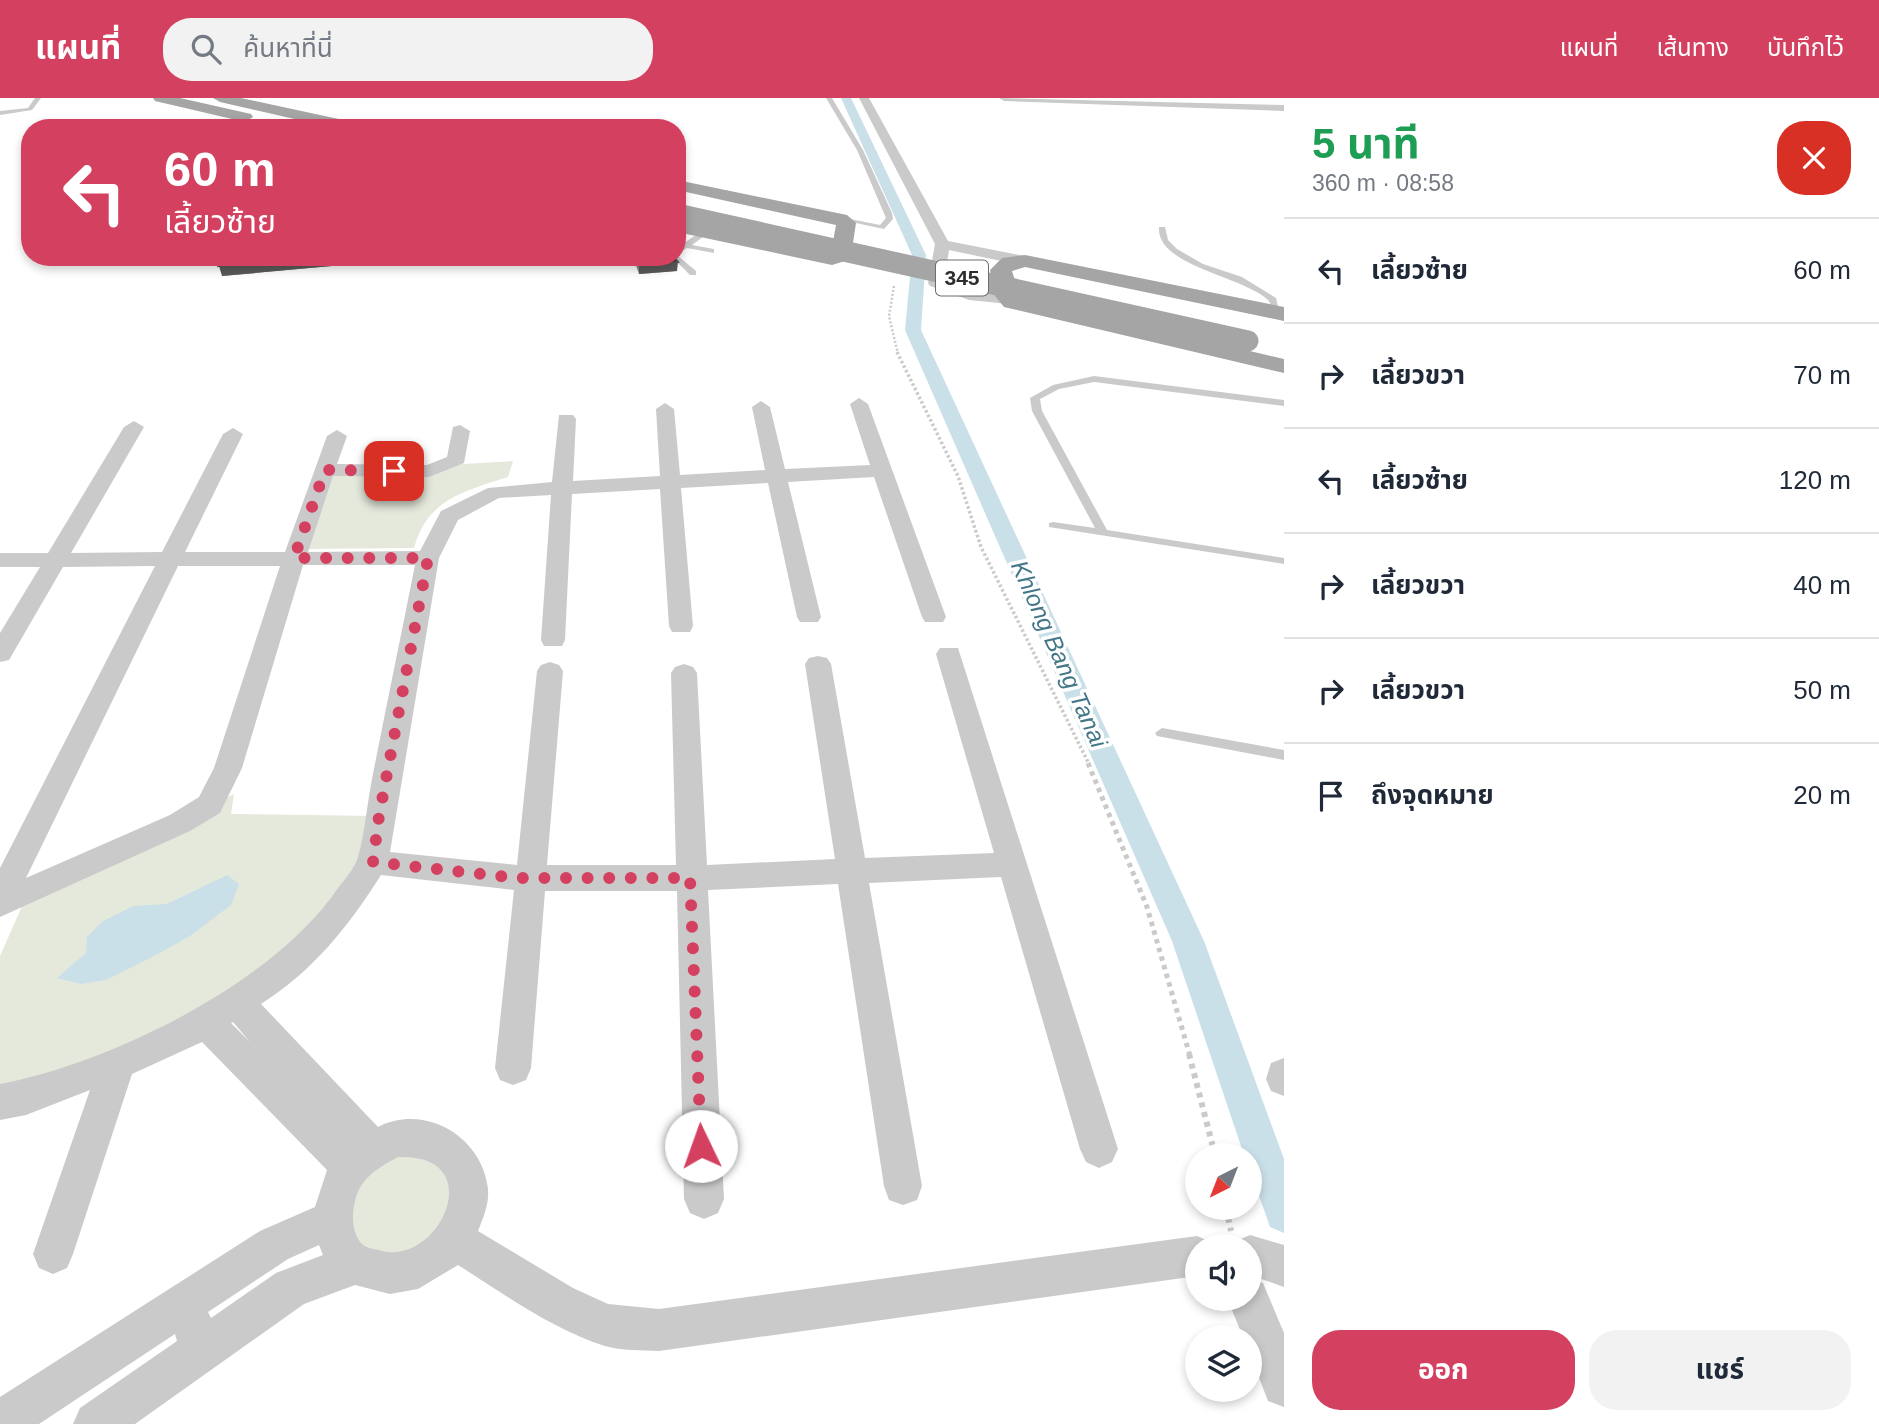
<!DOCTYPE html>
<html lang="th">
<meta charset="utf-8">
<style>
:root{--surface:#fff;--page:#f2f2f3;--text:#1f2937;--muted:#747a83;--line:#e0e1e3;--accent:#d4405f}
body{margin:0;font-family:Arial,"Noto Sans Thai",sans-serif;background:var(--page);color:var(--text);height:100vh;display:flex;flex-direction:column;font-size:26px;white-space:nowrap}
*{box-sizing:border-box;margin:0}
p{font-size:23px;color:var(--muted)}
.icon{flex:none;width:38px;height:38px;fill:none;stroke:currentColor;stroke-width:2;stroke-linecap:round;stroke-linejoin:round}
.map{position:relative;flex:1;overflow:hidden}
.side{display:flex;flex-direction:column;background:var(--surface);width:595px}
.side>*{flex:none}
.hud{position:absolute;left:21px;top:21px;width:665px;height:147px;border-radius:28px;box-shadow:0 4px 10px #0003;background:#d4405f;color:#fff;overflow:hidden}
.needle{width:46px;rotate:222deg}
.fabs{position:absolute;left:1185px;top:1045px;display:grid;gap:14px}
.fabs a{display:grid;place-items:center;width:77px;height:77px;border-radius:50%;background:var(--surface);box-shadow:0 4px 10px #0003;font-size:35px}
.pin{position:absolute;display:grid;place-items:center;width:60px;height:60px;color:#fff;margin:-30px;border-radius:14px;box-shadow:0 4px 10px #0006}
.me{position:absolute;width:77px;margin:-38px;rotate:357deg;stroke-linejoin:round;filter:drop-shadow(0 0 5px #0008)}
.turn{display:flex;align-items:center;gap:24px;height:147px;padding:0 28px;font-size:32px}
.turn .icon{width:91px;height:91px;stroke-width:2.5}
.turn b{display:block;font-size:49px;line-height:60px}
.round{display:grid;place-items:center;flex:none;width:74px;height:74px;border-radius:28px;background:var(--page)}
.head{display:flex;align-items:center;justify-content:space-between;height:119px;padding:0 28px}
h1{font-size:42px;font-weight:700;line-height:52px;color:#1e9e55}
.primary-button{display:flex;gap:14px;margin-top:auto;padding:14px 28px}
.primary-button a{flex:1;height:80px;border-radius:28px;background:var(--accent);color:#fff;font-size:28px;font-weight:700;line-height:80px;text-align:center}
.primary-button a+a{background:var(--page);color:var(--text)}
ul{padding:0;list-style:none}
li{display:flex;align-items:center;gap:21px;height:105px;padding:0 28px;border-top:2px solid var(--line)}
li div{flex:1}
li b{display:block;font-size:26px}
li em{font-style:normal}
header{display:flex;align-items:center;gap:42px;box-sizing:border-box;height:98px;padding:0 35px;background:var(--accent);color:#fff}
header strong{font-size:33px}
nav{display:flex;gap:38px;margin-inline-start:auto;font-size:24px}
.search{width:490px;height:63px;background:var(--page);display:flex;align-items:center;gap:18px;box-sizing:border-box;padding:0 24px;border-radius:28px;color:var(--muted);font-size:26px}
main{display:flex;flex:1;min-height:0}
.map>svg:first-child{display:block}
.green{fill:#e5e9dc}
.water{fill:#cae0e8}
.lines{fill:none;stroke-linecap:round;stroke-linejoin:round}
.canal{fill:#cae0e8;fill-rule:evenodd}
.path-far3{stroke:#cacaca;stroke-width:2.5;stroke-dasharray:2 2;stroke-linecap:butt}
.path-far2{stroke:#cacaca;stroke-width:3.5;stroke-dasharray:2.5 2.5;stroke-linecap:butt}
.path-far1{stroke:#cacaca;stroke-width:5;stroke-dasharray:4.5 4.5;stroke-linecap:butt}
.path{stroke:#cacaca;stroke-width:6;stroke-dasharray:5 5;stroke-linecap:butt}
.service{fill:#cacaca;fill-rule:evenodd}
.minor{fill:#cacaca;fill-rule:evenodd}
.primary{fill:#a5a5a5;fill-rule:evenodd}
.primary-bridge{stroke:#a5a5a5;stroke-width:21}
.wall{fill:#8a8a8a}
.shaded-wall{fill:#5a5a5a}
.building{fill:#141414;stroke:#5a5a5a;stroke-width:2}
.route{stroke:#d4405f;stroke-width:12;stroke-dasharray:0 21.6}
.labels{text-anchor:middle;stroke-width:7;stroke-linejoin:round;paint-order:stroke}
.shield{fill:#fff;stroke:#6c6c6c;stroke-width:2}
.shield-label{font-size:21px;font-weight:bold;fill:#2d2d2d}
.water-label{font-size:24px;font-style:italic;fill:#437687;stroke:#fff}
</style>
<header>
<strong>แผนที่</strong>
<div class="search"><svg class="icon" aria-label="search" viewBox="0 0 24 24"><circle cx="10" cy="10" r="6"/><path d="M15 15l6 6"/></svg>ค้นหาที่นี่</div>
<nav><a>แผนที่</a><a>เส้นทาง</a><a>บันทึกไว้</a></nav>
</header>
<main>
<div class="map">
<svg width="1284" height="1326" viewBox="0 0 1284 1326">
<rect width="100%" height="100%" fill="#fff"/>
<path class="green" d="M513,363l-5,16c-43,14 -81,22 -94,71l-111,1 29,-77z
M234,696l-3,20 146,2 -5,40 -65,87 -115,81 -192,76v-144l30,-68z
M444,1048l11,94 -100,24 -18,-71 14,-26z"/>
<path class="water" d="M227,777l12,9 -8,21 -41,31 -32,18 -52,26 -25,4 -24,-6 29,-25 1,-16 16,-16 30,-15 34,-2z"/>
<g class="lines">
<path class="canal" d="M841,0h10l75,157 -5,75 283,611 80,218v74l-14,-6 -20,-57v-15h-6l-72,-214 -267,-611 7,-75z"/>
<path class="path-far3" d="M894,188l-5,30 9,38"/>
<path class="path-far2" d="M897,254l61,124 23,71 108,217"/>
<path class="path-far1" d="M1088,665l59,144 43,149"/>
<path class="path" d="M1189,956l26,101
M1226,1110l5,23"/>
<path class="service" d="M35,0h6l-9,12 -32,5v-4l28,-3z
M826,0h6l31,52 29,63 1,6 -9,10 -47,-10 3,-2 40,8 6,-7 -29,-68z
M1159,129h6l3,13 9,9 26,15 39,13 34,21 4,17h-6c-2,-5 -3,-12 -6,-15 -25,-24 -112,-34 -109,-73z
M703,132l7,2 -18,13 22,4v4l-27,-5 -10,6v-6z
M677,157l19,16v4h-6l-18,-18h5z
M1094,278l190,24v6l-190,-24 -35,7 -19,10 2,12 65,119 177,28v6l-235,-37v-4l4,-1 42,6 -63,-117 -2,-13 23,-13z
M1162,630l122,22v10l-127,-24 -2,-3z"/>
<path class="minor" d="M859,0h10l79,143 77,15 8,5 -8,5 -76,-16 -5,31 28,10 46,8v6l-49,-5 -39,-14 -2,-3 7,-39z
M999,0l285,7v6l-280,-10z
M859,300l9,6 78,213 -3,5h-18l-3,-5 -48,-140 -86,5 33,135 -3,5h-18l-3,-5 -29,-134 -87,5 12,138 -3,6h-18l-3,-6 -9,-137 -88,5 -7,146 -3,6h-18l-3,-6 10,-145 -52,3 -41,22 -19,38 -49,294 127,13 20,-194 4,-6 9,-3 9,3 4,6 -16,194h129l-5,-192 4,-6 9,-3 9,3 4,6 10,192 128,-6 -30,-195 4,-6 9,-2 9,2 4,6 34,194 129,-5 -58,-199 4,-6h18l160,501 -6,13 -13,6 -13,-6 -6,-13 -79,-272 -132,6 53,303 -5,14 -14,5 -14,-5 -5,-14 -46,-302 -130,6 16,309 -6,14 -14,6 -14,-6 -6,-14 -7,-308h-132l-14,177 -5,12 -13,5 -13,-5 -5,-12 19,-178 -133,-15c-32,51 -69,97 -120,129l117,123c45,-23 100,7 109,56 4,17 -3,33 -9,48l95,57 35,16 51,5 538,-73 14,6 2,4h-16v30l-538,75c-17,-1 -38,0 -54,-5 -53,-17 -101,-52 -147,-81l-40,24 -28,5 -35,-9 -51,19 -169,120h-62l7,-16 97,-67 -2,-7 -136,90h-39v-27l260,-166 55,-24 12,-37 -125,-128 -70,32 -59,180 -6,14 -14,6 -14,-6 -6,-14 57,-164 -64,25 -26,5v-36c111,-21 274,-101 338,-196 7,-9 17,-20 20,-31 7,-25 9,-53 14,-78 14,-72 29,-143 43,-214h-112l-61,203 -22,45 -30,18 -190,86v-49l155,-302 -92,1 -54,93 -9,2v-29l40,-66h-40v-14h48l76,-126 10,-6 10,6 -73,126 91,-1 61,-118 10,-6 10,6 -58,118h100l42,-116 10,-6 10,6 -10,28 90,1 20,-8 6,-30 7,-2 10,6 -6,32 -35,14 -96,-1 -25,76 112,-1 21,-40 47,-23 64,-6 7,-67h14l3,4 -3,62 87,-5 -4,-67 9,-6 9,6 6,66 85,-5 -13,-63 9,-6 9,6 15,62 85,-4 -20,-61zM178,468h102l-66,202 -15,29 -29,18 -144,63zM233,924l17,20 -19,-19zM398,1059c92,-4 43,108 -16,94 -6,-2 -14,-2 -20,-7 -14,-14 -10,-47 1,-61 9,-12 22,-19 35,-26zM319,1147l4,10 -47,18 -65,45 -3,-6 80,-53z
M1284,960v38l-13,-5 -5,-12 5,-16z
M1250,1137l34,10v42l-34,-12v-29h-17l3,-5z
M1250,1180l13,5 21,50v74l-16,-6 -18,-47v-17h-7l-16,-39h23z"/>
<path class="primary" d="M153,0h27l71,16 2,3 -8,5 -90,-21z
M213,0h28l116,25 8,5h-31l-114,-26z
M677,82l170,35 9,8 -5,33 -3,4 -16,5 -155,-33v-12l154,33 5,-28 -159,-35z
M1025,157l259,52v14l-259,-54 -13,4 8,26 264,62v14l-280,-66 -9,-11 -5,-26 12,-12z"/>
<path class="primary-bridge" d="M677,116l571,127"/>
</g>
<path class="wall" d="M261,159h130l-4,4 -165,15 39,-16h3z
M633,159h41l3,14 -38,3z"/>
<path class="shaded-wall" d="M320,159h71l-4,4 -165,15 -3,-10z
M678,164l-1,9 -38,3v-9z"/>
<path class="building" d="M227,159h25l9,3 59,-3 -101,9z
M636,159h38l4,5 -39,3z"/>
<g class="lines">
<path class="route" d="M394,373l-69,-1 -31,88h134l-49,258 -6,46 144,16h173l11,268"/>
</g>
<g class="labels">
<rect class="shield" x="936" y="162.5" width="52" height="35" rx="5"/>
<g class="shield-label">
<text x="962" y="187">345</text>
</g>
<g class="water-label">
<text transform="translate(1059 556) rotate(66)" y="8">Khlong Bang Tanai</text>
</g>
</g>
</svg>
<div class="fabs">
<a><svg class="needle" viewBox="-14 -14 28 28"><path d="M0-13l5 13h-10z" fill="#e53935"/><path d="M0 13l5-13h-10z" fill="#747a83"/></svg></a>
<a><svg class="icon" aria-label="sound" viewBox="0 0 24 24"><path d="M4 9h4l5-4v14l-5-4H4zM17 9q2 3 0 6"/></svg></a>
<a><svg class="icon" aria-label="layers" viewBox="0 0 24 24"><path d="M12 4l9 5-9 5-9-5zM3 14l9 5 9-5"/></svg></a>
</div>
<div class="pin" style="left:394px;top:373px;background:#d93025"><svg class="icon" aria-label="arrive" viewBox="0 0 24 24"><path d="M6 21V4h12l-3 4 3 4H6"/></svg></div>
<svg class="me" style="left:701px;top:1048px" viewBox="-20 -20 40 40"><circle r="19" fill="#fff"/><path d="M0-13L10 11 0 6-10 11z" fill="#d4405f"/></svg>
<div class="hud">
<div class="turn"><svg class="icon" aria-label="left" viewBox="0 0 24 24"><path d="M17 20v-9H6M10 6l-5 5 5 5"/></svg><div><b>60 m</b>เลี้ยวซ้าย</div></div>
</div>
</div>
<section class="side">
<div class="head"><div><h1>5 นาที</h1><p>360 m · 08:58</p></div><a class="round" style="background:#d93025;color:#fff"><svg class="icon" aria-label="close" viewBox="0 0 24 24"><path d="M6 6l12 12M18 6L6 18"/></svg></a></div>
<ul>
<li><svg class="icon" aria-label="left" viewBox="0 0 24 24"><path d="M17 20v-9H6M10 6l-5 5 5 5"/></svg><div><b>เลี้ยวซ้าย</b></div><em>60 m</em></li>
<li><svg class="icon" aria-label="right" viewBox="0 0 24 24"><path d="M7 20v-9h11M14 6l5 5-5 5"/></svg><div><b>เลี้ยวขวา</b></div><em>70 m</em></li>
<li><svg class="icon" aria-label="left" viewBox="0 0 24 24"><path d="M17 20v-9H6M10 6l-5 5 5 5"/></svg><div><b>เลี้ยวซ้าย</b></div><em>120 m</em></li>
<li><svg class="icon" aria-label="right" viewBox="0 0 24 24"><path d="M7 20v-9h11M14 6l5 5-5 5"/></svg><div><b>เลี้ยวขวา</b></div><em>40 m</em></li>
<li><svg class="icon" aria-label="right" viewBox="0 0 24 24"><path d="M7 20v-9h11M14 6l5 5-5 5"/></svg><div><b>เลี้ยวขวา</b></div><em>50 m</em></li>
<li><svg class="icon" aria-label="arrive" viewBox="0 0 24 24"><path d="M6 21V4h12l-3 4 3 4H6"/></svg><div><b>ถึงจุดหมาย</b></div><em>20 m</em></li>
</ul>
<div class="primary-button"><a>ออก</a><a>แชร์</a></div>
</section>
</main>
